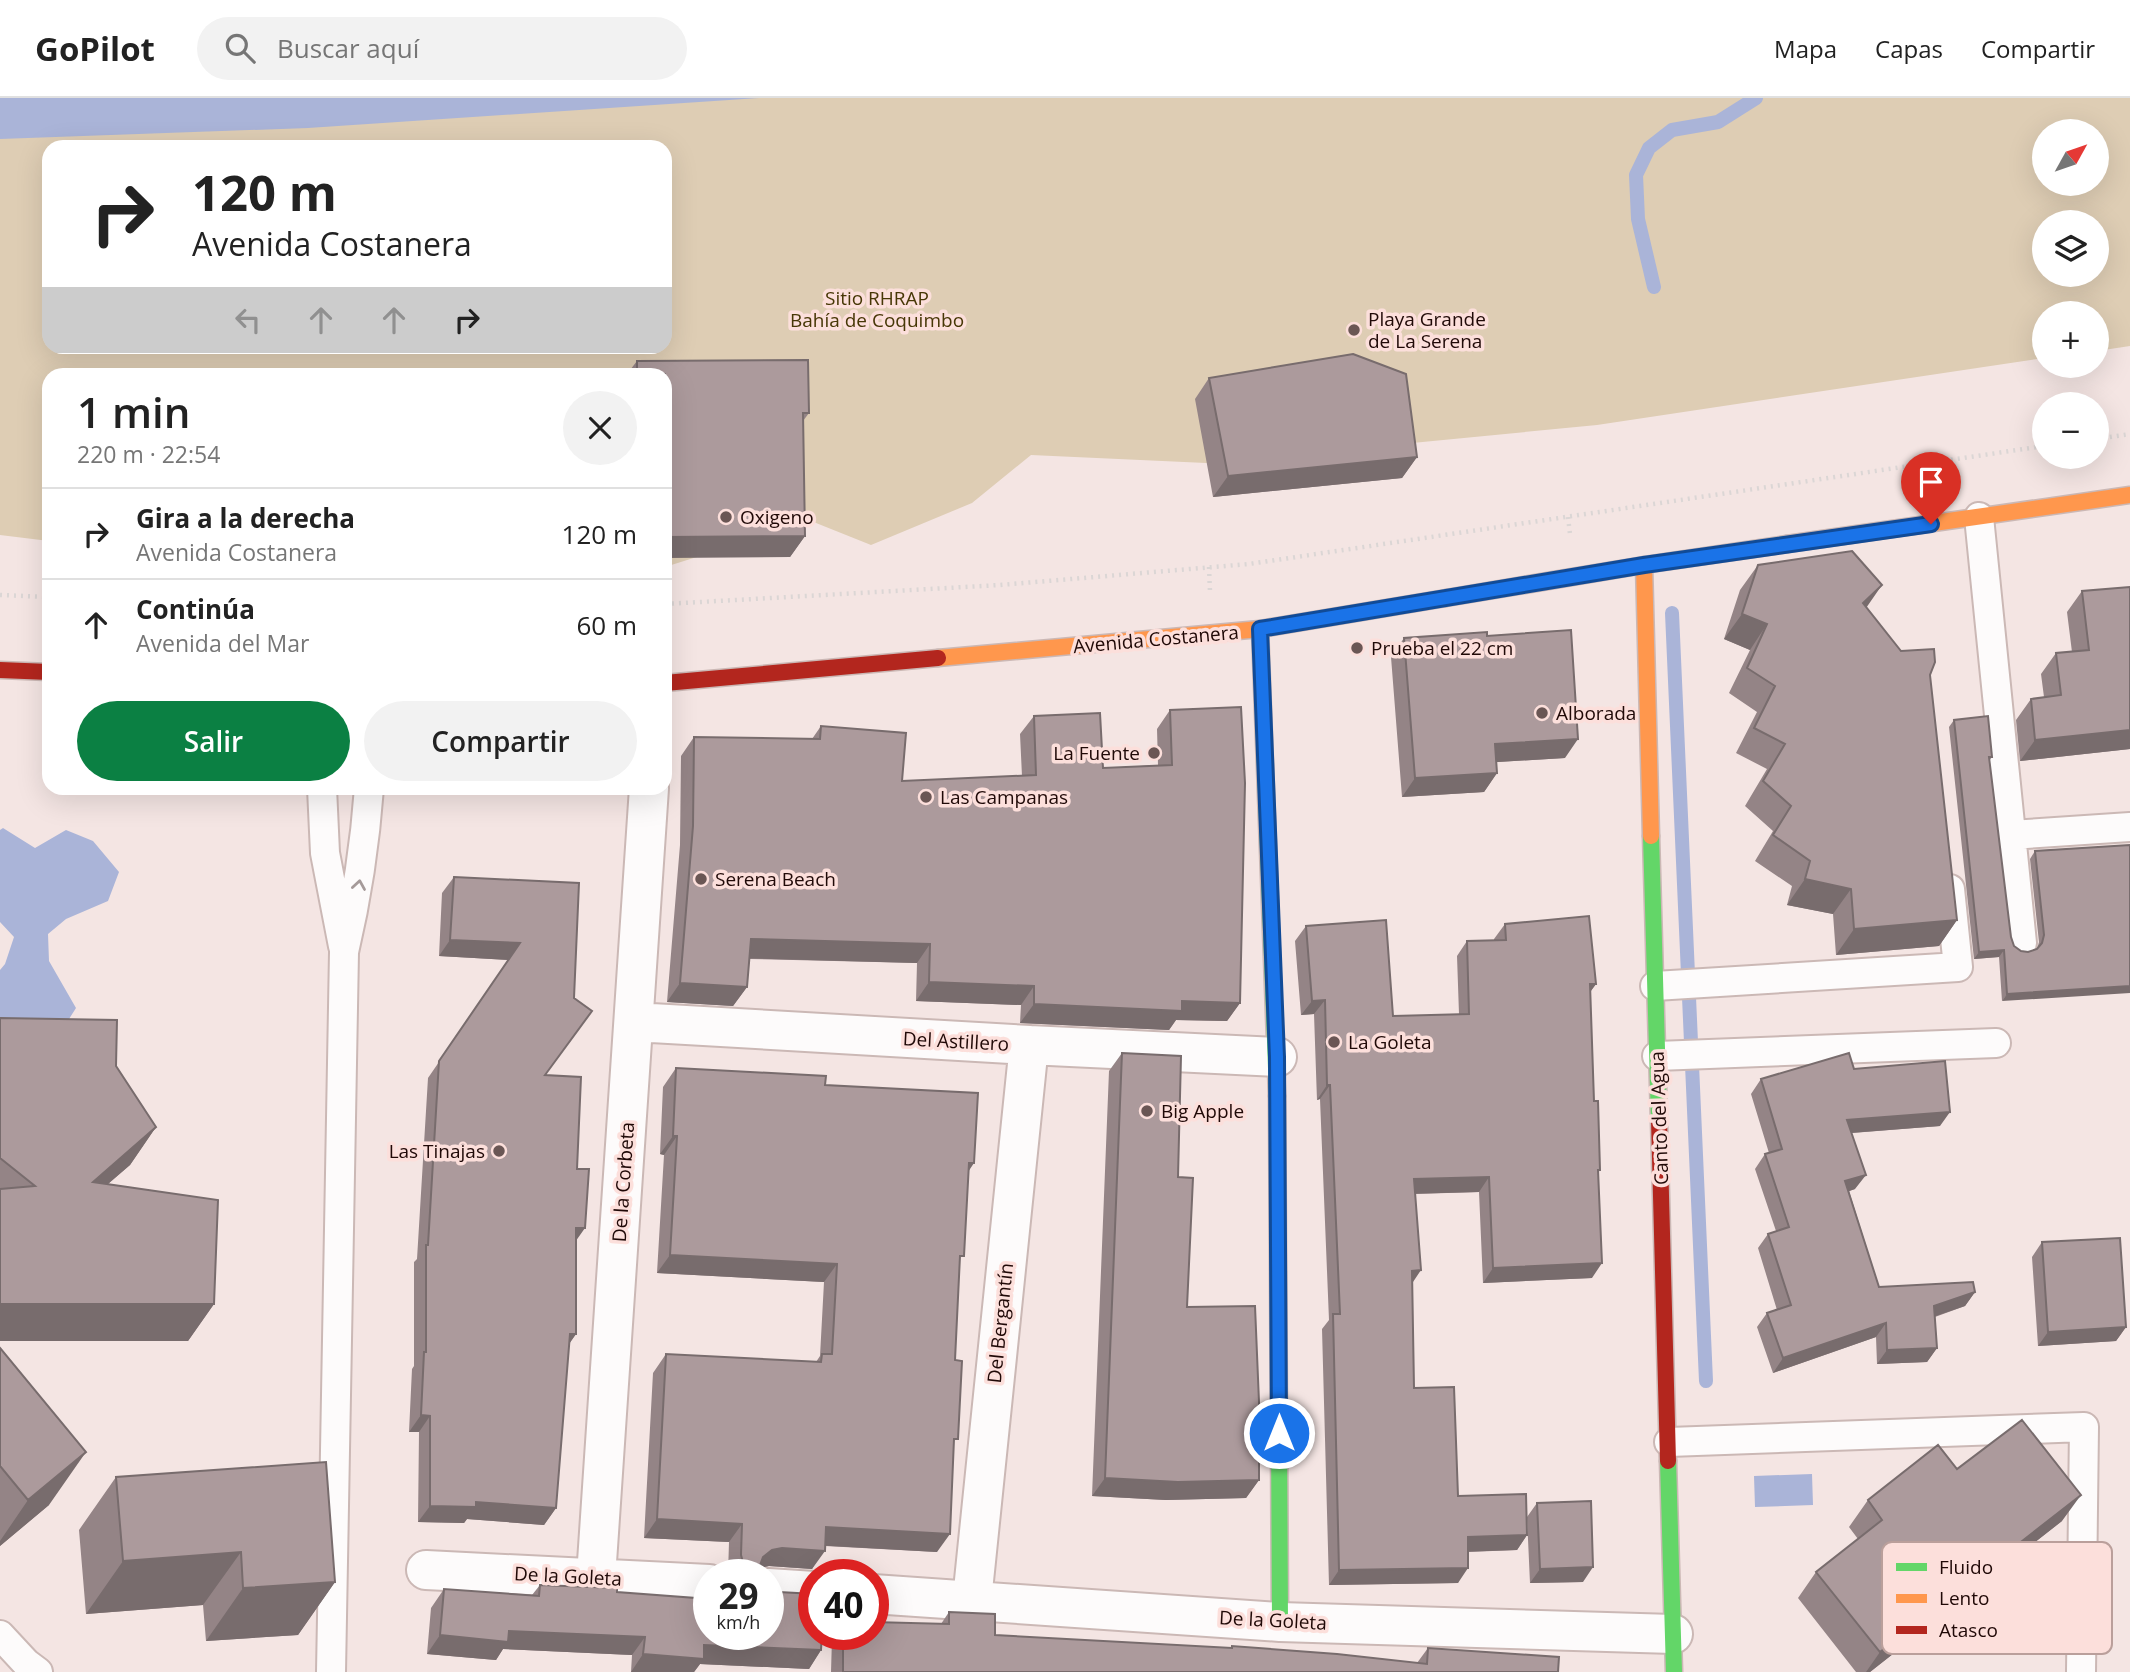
<!DOCTYPE html>
<html lang="es">
<meta charset="utf-8">
<style>
:root{--surface:#fff;--page:#f2f2f2;--text:#222;--muted:#767676;--line:#e0e0e0;--accent:#0b8043}
body{margin:0;font-family:"Open Sans",sans-serif;background:var(--page);color:var(--text);height:100vh;display:flex;flex-direction:column;font-size:26px;white-space:nowrap}
*{box-sizing:border-box;margin:0}
p{font-size:23px;color:var(--muted)}
.icon{flex:none;width:38px;height:38px;fill:none;stroke:currentColor;stroke-width:2;stroke-linecap:round;stroke-linejoin:round}
.map{position:relative;flex:1;overflow:hidden}
.side{position:absolute;left:42px;top:270px;width:630px;height:427px;display:flex;flex-direction:column;background:var(--surface);border-radius:21px;box-shadow:0 7px 28px #0002}
.side>*{flex:none}
.guide{position:absolute;left:42px;top:42px;width:630px;height:214px;border-radius:21px;box-shadow:0 7px 28px #0002;background:#fff;color:var(--text);overflow:hidden}
.needle{width:46px;rotate:50deg}
.controls{position:absolute;left:2032px;top:21px;display:grid;gap:14px}
.controls a{display:grid;place-items:center;width:77px;height:77px;border-radius:50%;background:var(--surface);box-shadow:0 7px 28px #0002;font-size:35px}
.speed{position:absolute;left:693px;top:1461px;display:flex;gap:14px;font-size:35px;font-weight:700;text-align:center}
.speed>*{display:grid;place-content:center;width:91px;height:91px;border-radius:50%;background:var(--surface);box-shadow:0 7px 28px #0002;line-height:1}
.speed small{font-size:18px;font-weight:400}
.speed .limit{border:10px solid #d22;background:#fff;color:#111}
.pin{position:absolute;display:grid;place-items:center;width:60px;height:60px;color:#fff;margin:-72px -30px;border-radius:50% 50% 50% 0;rotate:-45deg;box-shadow:0 0 7px #0007}
.pin .icon{rotate:45deg}
.me{position:absolute;width:77px;margin:-38px;rotate:0deg;stroke-linejoin:round;filter:drop-shadow(0 0 5px #0008)}
.turn{display:flex;align-items:center;gap:24px;height:147px;padding:0 35px;font-size:32px}
.turn .icon{width:91px;height:91px;stroke-width:2.5}
.turn b{display:block;font-size:49px;line-height:60px}
.lanes{display:flex;align-items:center;height:66px;padding:0 35px;background:#0003;justify-content:center;gap:35px;direction:ltr}
.lanes .off{opacity:.35}
.round{display:grid;place-items:center;flex:none;width:74px;height:74px;border-radius:37px;background:var(--page)}
.overview{display:flex;align-items:center;justify-content:space-between;height:119px;padding:0 35px}
h1{font-size:42px;font-weight:600;line-height:52px}
.action{display:flex;gap:14px;margin-top:auto;padding:14px 35px}
.action a{flex:1;height:80px;border-radius:42px;background:var(--accent);color:#fff;font-size:28px;font-weight:600;line-height:80px;text-align:center}
.action a+a{background:var(--page);color:var(--text)}
ul{padding:0;list-style:none}
li{display:flex;align-items:center;gap:21px;height:91px;padding:0 35px;border-top:2px solid var(--line)}
li div{flex:1}
li b{display:block;font-size:26px}
li em{font-style:normal}
header{display:flex;align-items:center;gap:42px;box-sizing:border-box;height:98px;padding:0 35px;background:var(--surface);border-bottom:2px solid var(--line)}
header strong{font-size:33px}
nav{display:flex;gap:38px;margin-inline-start:auto;font-size:24px}
.search{width:490px;height:63px;background:var(--page);display:flex;align-items:center;gap:18px;box-sizing:border-box;padding:0 24px;border-radius:38px;color:var(--muted);font-size:26px}
.map>svg:first-child{display:block}
.green{fill:#decdb4;fill-rule:evenodd}
.water{fill:#aab4d8}
.lines{fill:none;stroke-linecap:round;stroke-linejoin:round}
.stream{stroke:#aab4d8;stroke-width:14}
.lane-casing{stroke:#cbb8b5;stroke-width:32}
.street-casing{stroke:#cbb8b5;stroke-width:42}
.fast-casing{stroke:#cbb8b5;stroke-width:19}
.slow-casing{stroke:#cbb8b5;stroke-width:19}
.jam-casing{stroke:#cbb8b5;stroke-width:19}
.path{stroke:#dbd6d5;stroke-width:4.5;stroke-dasharray:2 5;stroke-linecap:butt}
.lane{stroke:#fdfbfb;stroke-width:28}
.street{stroke:#fdfbfb;stroke-width:38}
.fast{stroke:#63d668;stroke-width:16}
.slow{stroke:#ff974d;stroke-width:16}
.jam{stroke:#b3261e;stroke-width:16}
.wall{fill:#948486}
.shaded-wall{fill:#786c6d}
.building{fill:#ac9a9c;stroke:#786c6d;stroke-width:2}
.oneway{stroke:#a59a99}
.route-casing{stroke:#114b97;stroke-width:18}
.route{stroke:#1a73e8;stroke-width:12}
.poi-dot{fill:#6a5654;stroke:#fcdfdb;stroke-width:2.5}
.labels{text-anchor:middle;stroke-width:7;stroke-linejoin:round;paint-order:stroke}
.park-label{font-size:19px;fill:#473706;stroke:#fcdfdb}
.poi-label{font-size:19px;fill:#200907;stroke:#fcdfdb;text-anchor:start}
.street-label{font-size:19px;fill:#200907;stroke:#fcdfdb}
.key{fill:#fcdfdb;stroke:#ba9f9b;stroke-width:2}
.key-label{font-size:19px;fill:#200907}
</style>
<header>
<strong>GoPilot</strong>
<div class="search"><svg class="icon" aria-label="search" viewBox="0 0 24 24"><circle cx="10" cy="10" r="6"/><path d="M15 15l6 6"/></svg>Buscar aquí</div>
<nav><a>Mapa</a><a>Capas</a><a>Compartir</a></nav>
</header>
<div class="map">
<svg width="2130" height="1574" viewBox="0 0 2130 1574">
<rect width="100%" height="100%" fill="#f4e5e3"/>
<path class="green" d="M0,0h2130v248l-33,5 -1,-38h-52v45l-447,67 -391,38 -175,-8 -59,48 -101,42 -60,-24 -146,46v-193h-616v167l-49,-6zM2044,33h52v53h-52zM49,49h616v199h-616zM2044,124h52v53h-52z"/>
<path class="water" d="M0,0h759l-451,30 -308,11z
M3,730l32,20 31,-18 27,11 26,31 -11,29 -42,18 -18,15 1,27 27,47 -21,33 -55,1v-72l5,-6 9,-27 -14,-15v-92z
M1812,1376l1,31 -58,2 -1,-31z"/>
<g class="lines">
<path class="stream" d="M1654,189l-16,-68 -2,-44 13,-27 23,-18 46,-8 38,-24
M1672,515l34,768"/>
<g class="lane-casing">
<path id="lane" d="M1979,419l43,426
M322,690l3,65 18,93
M2011,737l119,-8
M1655,888l303,-19 -8,-78
M1657,958l339,-13
M1669,1344l415,-15 -3,245
M0,1537l26,28 12,9
M331,1574l13,-720c13,-55 21,-108 25,-164"/>
</g>
<g class="street-casing">
<path id="street" d="M634,924l395,23 248,12
M426,1472l283,14
M596,1479l53,-789
M768,1490l46,3
M873,1496l407,28 393,12
M972,1502l57,-555"/>
</g>
<g class="fast-casing">
<path id="fast" d="M1446,500l198,-33 143,-21
M1260,531l17,467
M1651,738l8,284
M1279,1332l1,192
M1668,1363l6,211"/>
</g>
<g class="slow-casing">
<path id="slow" d="M1787,446l343,-49
M1644,467l7,271
M938,560l322,-29 186,-31"/>
</g>
<g class="jam-casing">
<path id="jam" d="M0,572l49,2
M665,585l273,-25
M1277,998l2,334
M1659,1022l9,341"/>
</g>
<path class="path" d="M2096,341l34,-5
M1568,419l2,17
M1209,469l1,25
M0,497l49,2
M665,506l335,-19 249,-21 795,-118"/>
<use href="#lane" class="lane"/>
<use href="#street" class="street"/>
<use href="#fast" class="fast"/>
<use href="#slow" class="slow"/>
<use href="#jam" class="jam"/>
</g>
<path class="wall" d="M637,263l172,52 -6,8 2,115 -15,21 -125,-183h-38z
M1209,280l208,79 -15,21 -189,19 -18,-98z
M1758,467l108,42 35,44 29,24 27,245 -18,26 -103,9 -3,-41 -46,-9 5,-19 -37,-25 18,-30 -28,-25 22,-37 -31,-16 21,-41 -28,-19 21,-43 -26,-11 16,-49z
M2082,493l48,158 -110,12 -4,-41 15,-21 13,-2 -3,-23 15,-21 16,-1 -5,-40z
M1487,538l78,122 -68,4v11l-13,19 -82,5 -11,-140 13,-19z
M1170,612l70,293 -13,18 -51,-1 -7,10 -149,-7 1,-18 -105,-4 1,-38 -168,-4 -2,28 -14,19 -66,-4 13,-157 1,-89 13,-19 118,2 9,-13 81,55 120,-5 -2,-42 14,-18 69,52 55,-3 -1,-36z
M1954,622l38,37 -3,4 22,176 3,9 7,5 7,1 9,-3 2,-7 -9,-83 5,-8 95,-6 -128,156 -3,-44 -25,2 -25,-232z
M454,779l125,6 -33,192 31,94 -1,165 -7,10 -13,164 -12,17 -77,-6 -3,4 -46,-1 1,-90h-10l3,-63 2,-3v-104l3,-3 11,-181 81,-118 -70,-4 3,-63z
M1505,826l91,60 -6,8 4,109 6,69 -2,3 -6,105 -109,5 -4,-91 -64,2 -3,89 2,105 44,108 69,39 -10,15 -49,2 -10,31 -129,2 -7,-256 7,-9 -9,-221 -3,1 -3,-86 -13,1 -6,-74 11,-15 87,90 66,-2 -2,-58 10,-15 27,-1v-1z
M0,920l116,48 40,61 -26,38 -22,19 106,120 -26,37h-188z
M1122,955l56,124 9,130 72,173 -13,18 -80,2 -74,-4 17,-425z
M676,970l149,17 143,87 -9,91 -4,97 -1,85 -17,107 -112,-6 -13,23 -43,-3 -10,2 1,7h-32l1,-33 -85,-4 9,-165 13,-19 150,8 4,-6 4,-74 -167,-9 7,-118 -4,-1 3,-67z
M1854,971l86,57 -88,7 3,56 -6,2 30,96 96,5 -10,14 -30,11 2,31 -10,14 -50,2 -1,-27 -103,36 -16,-46 10,-14 10,-3 -19,-62 10,-14 8,-3 -21,-62 10,-15 4,-1 -18,-59 10,-15z
M2042,1144l84,85 -10,14 -78,5 -6,-89z
M0,1250l49,157 -49,41z
M1957,1371l105,52 -192,151h-14l-58,-74 18,-26 42,-33 -9,-12 19,-27z
M116,1379l219,105 -37,53 -92,6 -3,-36 -117,9 -7,-84z
M1537,1405l46,79 -53,1 -3,-66z
M540,1487l77,7 204,58 -12,19 -109,-5 -6,8h-63l1,-17 -129,-6 -7,11 -69,-6 4,-46 13,-19 88,6z
M949,1514l46,23 235,13 2,-2 185,17 11,-15 130,24h-727l1,-34 2,-4h39l68,-10z"/>
<path class="shaded-wall" d="M1417,359l-15,21 -189,19 15,-21z
M805,438l-15,21 -125,1v-21z
M1882,487l-18,26 -1,-8z
M1742,516l25,10 -17,26 -26,-11z
M2130,632v19l-110,12 15,-21z
M1578,641l-13,19 -83,5 13,-19z
M1497,675l-13,19 -82,5 13,-19z
M1805,781l46,10 -18,25 -46,-9z
M1957,822l-18,26 -103,9 18,-26z
M751,841l179,5 -13,19 -180,-5z
M450,842l70,3 -11,17 -70,-4z
M2004,852l-5,7 -25,2 5,-7z
M929,884l105,4 -13,19 -105,-4z
M680,885l67,4 -14,19 -66,-4z
M1590,886h6l-11,15z
M2130,888v7l-128,8 5,-7z
M1325,902l-11,14 -13,1 11,-14z
M1182,903l58,2 -13,18 -51,-1 -7,10 -149,-7 14,-19z
M1327,987h3l-10,14 -3,1z
M1950,1014l-10,14 -103,8 10,-14z
M156,1029l-26,38 -63,54 26,-37z
M673,1038h4l-13,19 -4,-1z
M969,1065h5l-12,18z
M1866,1077l-11,14 -20,7 10,-15z
M1489,1079l-10,15 -75,2 10,-15z
M576,1130h9l-12,17z
M670,1157l167,9 -13,18 -167,-9z
M1602,1165l-10,15 -109,5 10,-15z
M1421,1172l-10,15 1,-14z
M1975,1194l-10,14 -41,14 10,-14z
M0,1206h214l-26,37h-188z
M1886,1225l-10,14 -103,36 10,-15z
M2126,1229l-10,14 -78,5 10,-14z
M570,1236h6l-12,17z
M1937,1250l-10,14 -50,2 10,-14z
M421,1317l9,1 -11,16h-10z
M86,1354l-37,53 -49,41v-5l28,-41z
M1105,1380l154,2 -13,18 -80,2 -74,-4z
M2081,1397l-19,26 -192,151h-4l14,-20z
M476,1404l80,6 -12,17 -77,-6 -3,4 -46,-1 12,-16z
M657,1421l85,5 -13,18 -85,-4z
M826,1429l124,7 -13,18 -124,-7z
M1527,1437l-10,15 -60,2 11,-15z
M782,1450l43,3 -13,18 -43,-3 -10,2 4,-11 9,-7z
M241,1454l-38,53 -117,9 37,-53z
M1593,1469l-10,15 -53,1 10,-14z
M1468,1470l-10,15 -129,2 10,-15z
M335,1484l-37,53 -92,6 37,-53z
M509,1533l136,6 -13,18 -129,-6 -7,11 -69,-6 13,-19z
M704,1547l117,5 -12,19 -109,-5 -6,8h-63l12,-18z"/>
<path class="building" d="M1353,256l53,20 11,83 -189,19 -19,-98z
M808,262l1,53h-6l2,123 -140,1v-163h-28v-13z
M1852,453l30,34 -19,18 38,48 33,-2 1,13 -5,13 27,245 -103,9 -3,-40 -46,-10 5,-18 -37,-26 18,-29 -28,-25 22,-37 -31,-16 21,-42 -28,-18 20,-44 -25,-10 16,-49z
M2130,489v143l-95,10 -4,-41 30,-4 -5,-42 33,-3 -7,-59z
M1571,532l7,109 -83,5 2,29 -82,5 -11,-140 83,-6v4z
M1241,609l4,76 -5,220 -58,-2v10l-148,-7v-18l-105,-4 1,-38 -179,-5 -4,48 -67,-4 13,-157 1,-89 126,2 1,-13 85,7 -4,48 134,-6 -2,-59 66,-3 3,55 69,-3 -2,-55z
M1988,618l4,41h-3l22,180 3,9 7,5 7,1 9,-3 5,-6 2,-8 -9,-84 95,-6v141l-123,8 -3,-44 -25,2 -25,-232z
M454,779l125,6 -5,115 18,13 -47,64 36,2 -4,92h12l-4,59h-9v106h-6l-14,174 -80,-6v5l-46,-1v-90l-9,-1 3,-63h2v-107h2l11,-184 81,-118 -70,-3z
M1589,818l7,68h-6l4,117h4l2,69h-2l4,93 -109,5 -4,-91 -75,2 7,91 -9,1 2,117 40,-1 4,109 68,-2 1,41 -59,2v31l-129,2 -6,-256h7l-10,-229h-3l-2,-85 -13,1 -6,-75 80,-6 7,96 76,-2 -2,-73 39,-1 -1,-16z
M0,920l117,2 -1,46 40,61 -63,55 125,18 -4,104h-214v-115l35,-3 -35,-28z
M1122,955l59,3 -3,121 15,1 -6,129 68,-1 4,96v78l-81,2 -73,-4z
M1849,955l5,16 91,-8 5,51 -103,8 19,55 -21,6 34,106 94,-5 2,10 -41,14 3,42 -50,2 -1,-27 -103,35 -16,-45 24,-8 -23,-71 21,-7 -24,-73 17,-5 -21,-70z
M676,970l150,8 -1,9 153,8 -4,70h-5l-5,93h-4l-5,104 7,1 -4,78h-4l-4,95 -124,-7 -1,24 -43,-3 -10,2 -9,7 -4,11 1,7h-19l3,-9 -3,-11 1,-31 -85,-5 9,-165 155,8 1,-8h10l5,-90 -167,-9 7,-119h-4z
M2120,1140l6,89 -78,5 -6,-90z
M0,1250l86,104 -58,48 -28,-34z
M2022,1322l59,75 -201,157 -64,-80 66,-52 -14,-20 70,-55 19,24z
M326,1364l9,120 -92,6 -2,-36 -118,9 -7,-84z
M1591,1403l2,66 -53,2 -3,-66z
M540,1487l77,3v4l92,7v35h59v-47l11,5 35,2v40h8l-1,16 -117,-5v14l-61,-5 2,-17 -136,-6 -1,11 -68,-7 4,-46 95,7z
M949,1514l46,2v21l237,13v-2l105,8 90,10 1,-16 131,9 -1,15h-715v-38h30v-12l76,2z"/>
<defs><path id="oneway-chevron" d="M-2-3.5L2.5 0L-2 3.5" fill="none" stroke-width="1.6" stroke-linecap="round" stroke-linejoin="round" transform="scale(1.75)"/></defs>
<use class="oneway" href="#oneway-chevron" transform="translate(359 787) rotate(-81)"/>
<g class="lines">
<g class="route-casing">
<path id="route" d="M1279,1335l-2,-376 -17,-428 384,-64 287,-41"/>
</g>
<use href="#route" class="route"/>
</g>
<g class="poi-dot">
<circle cx="1354" cy="232" r="7"/>
<circle cx="726" cy="419" r="7"/>
<circle cx="1357" cy="550" r="7"/>
<circle cx="1542" cy="615" r="7"/>
<circle cx="1154" cy="655" r="7"/>
<circle cx="926" cy="699" r="7"/>
<circle cx="701" cy="781" r="7"/>
<circle cx="1334" cy="944" r="7"/>
<circle cx="1147" cy="1013" r="7"/>
<circle cx="499" cy="1053" r="7"/>
</g>
<g class="labels">
<g class="park-label">
<text x="877" y="207">Sitio RHRAP<tspan x="877" dy="22">Bahía de Coquimbo</tspan></text>
</g>
<g class="poi-label">
<text x="1368" y="228">Playa Grande<tspan x="1368" dy="22">de La Serena</tspan></text>
<text x="740" y="426">Oxigeno</text>
<text x="1371" y="557">Prueba el 22 cm</text>
<text x="1556" y="622">Alborada</text>
<text x="1140" y="662" text-anchor="end">La Fuente</text>
<text x="940" y="706">Las Campanas</text>
<text x="715" y="788">Serena Beach</text>
<text x="1348" y="951">La Goleta</text>
<text x="1161" y="1020">Big Apple</text>
<text x="485" y="1060" text-anchor="end">Las Tinajas</text>
</g>
<g class="street-label">
<text transform="translate(1156 541) rotate(-5)" y="7">Avenida Costanera</text>
<text transform="translate(956 943) rotate(3)" y="7">Del Astillero</text>
<text transform="translate(1659 1020) rotate(-92)" y="7">Canto del Agua</text>
<text transform="translate(623 1084) rotate(-86)" y="7">De la Corbeta</text>
<text transform="translate(1000 1225) rotate(-84)" y="7">Del Bergantín</text>
<text transform="translate(568 1478) rotate(3)" y="7">De la Goleta</text>
<text transform="translate(1273 1522) rotate(3)" y="7">De la Goleta</text>
</g>
</g>
<rect x="1882" y="1444" width="230" height="112" rx="10" class="key"/>
<rect x="1896" y="1465" width="31" height="8" fill="#63d668"/>
<rect x="1896" y="1496" width="31" height="9" fill="#ff974d"/>
<rect x="1896" y="1528" width="31" height="8" fill="#b3261e"/>
<g class="key-label">
<text x="1939" y="1476">Fluido</text>
<text x="1939" y="1507">Lento</text>
<text x="1939" y="1539">Atasco</text>
</g>
</svg>
<div class="controls">
<a><svg class="needle" viewBox="-14 -14 28 28"><path d="M0-13l5 13h-10z" fill="#e53935"/><path d="M0 13l5-13h-10z" fill="#767676"/></svg></a>
<a><svg class="icon" aria-label="layers" viewBox="0 0 24 24"><path d="M12 4l9 5-9 5-9-5zM3 14l9 5 9-5"/></svg></a>
<a>+</a>
<a>−</a>
</div>
<div class="speed"><div>29<small>km/h</small></div><div class="limit">40</div></div>
<div class="pin" style="left:1931px;top:426px;background:#d93025"><svg class="icon" aria-label="arrive" viewBox="0 0 24 24"><path d="M6 21V4h12l-3 4 3 4H6"/></svg></div>
<svg class="me" style="left:1279px;top:1335px" viewBox="-20 -20 40 40"><circle r="17" fill="#1a73e8" stroke="#fff" stroke-width="3"/><path d="M0-11L8 9 0 5-8 9z" fill="#fff"/></svg>
<div class="guide">
<div class="turn"><svg class="icon" aria-label="right" viewBox="0 0 24 24"><path d="M7 20v-9h11M14 6l5 5-5 5"/></svg><div><b>120 m</b>Avenida Costanera</div></div>
<div class="lanes"><svg class="icon off" aria-label="left" viewBox="0 0 24 24"><path d="M17 20v-9H6M10 6l-5 5 5 5"/></svg><svg class="icon off" aria-label="ahead" viewBox="0 0 24 24"><path d="M12 20V5M6 11l6-6 6 6"/></svg><svg class="icon off" aria-label="ahead" viewBox="0 0 24 24"><path d="M12 20V5M6 11l6-6 6 6"/></svg><svg class="icon" aria-label="right" viewBox="0 0 24 24"><path d="M7 20v-9h11M14 6l5 5-5 5"/></svg></div>
</div>
<section class="side">
<div class="overview"><div><h1>1 min</h1><p>220 m · 22:54</p></div><a class="round"><svg class="icon" aria-label="close" viewBox="0 0 24 24"><path d="M6 6l12 12M18 6L6 18"/></svg></a></div>
<ul>
<li><svg class="icon" aria-label="right" viewBox="0 0 24 24"><path d="M7 20v-9h11M14 6l5 5-5 5"/></svg><div><b>Gira a la derecha</b><p>Avenida Costanera</p></div><em>120 m</em></li>
<li><svg class="icon" aria-label="ahead" viewBox="0 0 24 24"><path d="M12 20V5M6 11l6-6 6 6"/></svg><div><b>Continúa</b><p>Avenida del Mar</p></div><em>60 m</em></li>
</ul>
<div class="action"><a>Salir</a><a>Compartir</a></div>
</section>
</div>
